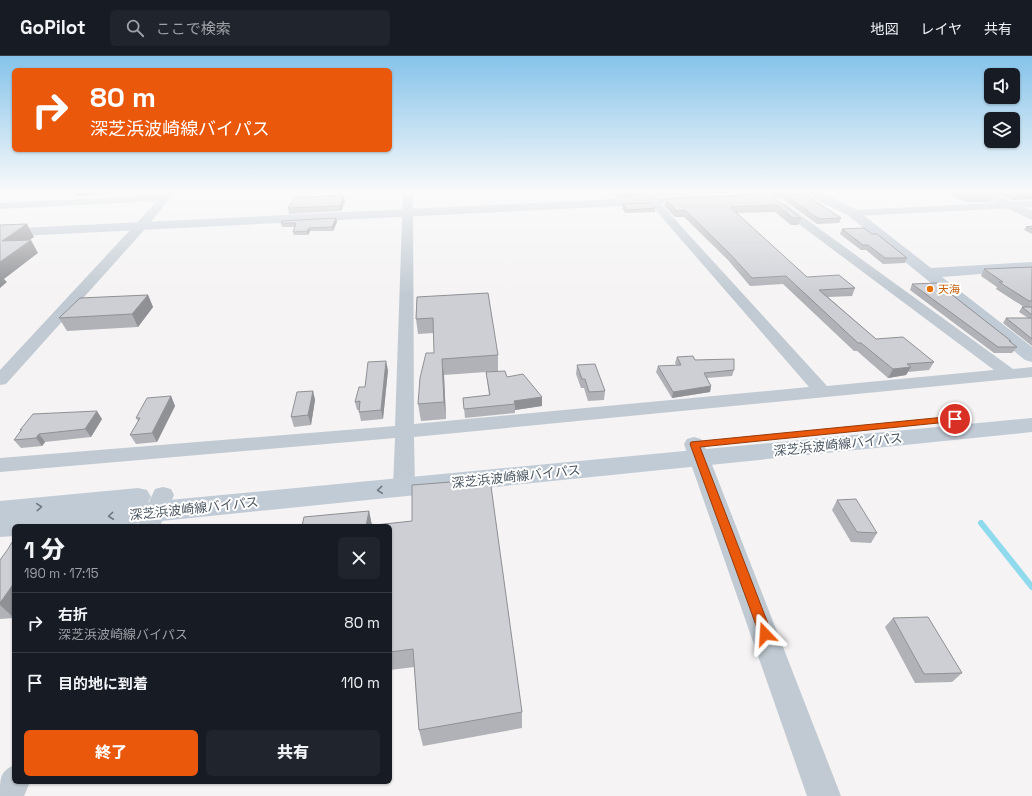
<!DOCTYPE html>
<html lang="ja">
<meta charset="utf-8">
<style>
:root{--surface:#171b24;--page:#20242c;--text:#f1f3f6;--muted:#9ea1a6;--line:#363941;--accent:#ea580c}
body{margin:0;font-family:"Space Grotesk","Noto Sans JP",sans-serif;background:var(--page);color:var(--text);height:100vh;display:flex;flex-direction:column;font-size:15px;white-space:nowrap}
*{box-sizing:border-box;margin:0}
p{font-size:13px;color:var(--muted)}
.icon{flex:none;width:22px;height:22px;fill:none;stroke:currentColor;stroke-width:2;stroke-linecap:round;stroke-linejoin:round}
.map{position:relative;flex:1;overflow:hidden}
.sheet{position:absolute;left:12px;top:468px;width:380px;height:260px;display:flex;flex-direction:column;background:var(--surface);border-radius:6px;box-shadow:0 1px 3px #0004}
.sheet>*{flex:none}
.top-card{position:absolute;left:12px;top:12px;width:380px;height:84px;border-radius:6px;box-shadow:0 1px 3px #0004;background:#ea580c;color:#fff;overflow:hidden}
.tools{position:absolute;left:984px;top:12px;display:grid;gap:8px}
.tools a{display:grid;place-items:center;width:36px;height:36px;border-radius:6px;background:var(--surface);box-shadow:0 1px 3px #0004;font-size:20px}
.pin{position:absolute;display:grid;place-items:center;width:34px;height:34px;color:#fff;margin:-17px;border:2px solid #fff;border-radius:50%;box-shadow:0 1px 4px #0007}
.me{position:absolute;width:44px;margin:-22px;rotate:340deg;stroke-linejoin:round;filter:drop-shadow(0 0 3px #0008)}
.turn{display:flex;align-items:center;gap:14px;height:84px;padding:0 12px;font-size:18px}
.turn .icon{width:52px;height:52px;stroke-width:2.5}
.turn b{display:block;font-size:28px;line-height:34px}
.round{display:grid;place-items:center;flex:none;width:42px;height:42px;border-radius:6px;background:var(--page)}
.overview{display:flex;align-items:center;justify-content:space-between;height:68px;padding:0 12px}
h1{font-size:24px;font-weight:800;line-height:30px}
.action{display:flex;gap:8px;margin-top:auto;padding:8px 12px}
.action a{flex:1;height:46px;border-radius:6px;background:var(--accent);color:#fff;font-size:16px;font-weight:800;line-height:46px;text-align:center}
.action a+a{background:var(--page);color:var(--text)}
ul{padding:0;list-style:none}
li{display:flex;align-items:center;gap:12px;height:60px;padding:0 12px;border-top:1px solid var(--line)}
li div{flex:1}
li b{display:block;font-size:15px}
li em{font-style:normal}
header{display:flex;align-items:center;gap:24px;box-sizing:border-box;height:56px;padding:0 20px;background:var(--surface);border-bottom:1px solid var(--line)}
header strong{font-size:19px}
nav{display:flex;gap:22px;margin-inline-start:auto;font-size:14px}
.search{width:280px;height:36px;background:var(--page);display:flex;align-items:center;gap:10px;box-sizing:border-box;padding:0 14px;border-radius:6px;color:var(--muted);font-size:15px}
.map>svg:first-child{display:block}
.lines{fill:none;stroke-linecap:round;stroke-linejoin:round}
.stream{stroke:#90daee;stroke-width:6}
.street{fill:#c1cad2;fill-rule:evenodd}
.secondary{fill:#c1cbd6;fill-rule:evenodd}
.wall{fill:#b0b2b7}
.shaded-wall{fill:#909195}
.building{fill:#cdcfd5;stroke:#909195}
.oneway{stroke:#6e7984}
.route{fill:#ea580c;stroke:#983908}
.food-dot{fill:#e8710a;stroke:#fff;stroke-width:1.5}
.labels{text-anchor:middle;stroke-width:4;stroke-linejoin:round;paint-order:stroke}
.far-food-label{font-size:11px;fill:#c56008;stroke:#fff;text-anchor:start}
.street-label{font-size:13px;fill:#4a5661;stroke:#fff}
</style>
<header>
<strong>GoPilot</strong>
<div class="search"><svg class="icon" aria-label="search" viewBox="0 0 24 24"><circle cx="10" cy="10" r="6"/><path d="M15 15l6 6"/></svg>ここで検索</div>
<nav><a>地図</a><a>レイヤ</a><a>共有</a></nav>
</header>
<div class="map">
<svg width="1032" height="740" viewBox="0 0 1032 740">
<rect width="100%" height="100%" fill="#f5f3f3"/>
<g class="lines">
<path class="stream" d="M981,467l51,64"/>
<path class="street" d="M166,135h10l-30,37 -140,156 -6,1v-15l157,-169 -157,8v-6l162,-8z
M403,135h10l1,233 395,-37 -170,-196h10l178,195 167,-16 -218,-163 -1,-2 1,-2h8l229,166 19,-2v10l-618,60 1,50 -3,6 -8,2 -8,-2 -3,-6 2,-49 -395,34v-14l395,-32z
M1032,145v6l-179,9 -5,-3 5,-3z
M694,381l7,2 3,5 137,352h-34l-123,-352 3,-5z
M163,431l8,2 3,6 -14,31h-22l17,-37z
M14,709v17h16l-6,14h-24c0,-19 0,-24 14,-31z"/>
<path class="secondary" d="M792,135h26l39,19 74,58 101,-6v8l-90,7 90,70v15l-7,-2 -176,-144 -38,-19 -71,4 -6,-4 6,-4z
M973,135h15l44,20v9l-57,-27z
M696,139l6,4 -2,3 -700,35v-8z
M1032,362v14l-919,94h-99v10l-14,1v-36l138,-13 9,2 4,7 -3,5z"/>
</g>
<path class="wall" d="M613,135h27l2,2v4l-25,1z
M651,135h106l-101,5z
M943,135h41l9,4 -3,7h-25z
M991,135h41l-20,9z
M768,138l33,24 -3,7h-7l-16,-13 -39,1 71,64 48,11 -3,8 -24,1 48,42 58,23 -5,8 -21,2 -2,3 -18,3 -31,-27h-3l-71,-67 -33,2 -22,-26 -44,-43h-9l-11,-11 2,-7z
M785,139l56,23 -2,5 -22,1 -33,-24z
M345,145l-4,10 -52,3 -1,-6z
M623,148l32,4v4l-30,1 -3,-5z
M336,162l1,4 -4,9h-23l-2,4h-14l-1,-3 2,-5h-13l-1,-4z
M1032,170v8l-8,-4 2,-3z
M842,173l30,5 35,24 -2,5 -22,1 -17,-14h-5l-21,-16z
M1032,211v79l-29,-23 3,-5h22l-9,-6 3,-5h2l-28,-18 1,-2 -16,-11 3,-7z
M912,228l99,57 -1,1 7,5 -5,6h-18l-84,-63z
M148,239l5,12 -15,20 -71,4 -8,-13z
M417,241l81,58v16l-11,1 20,5 35,20v9l-27,4v3l-50,5 -2,-20 26,-3 -2,-15 -1,-8 -42,3 2,44 -25,2 -3,-17 16,-51v-20l-16,1 -2,-15z
M677,301l18,3 39,10 -2,6 -25,2 4,8 -1,6 -38,6 -16,-26 2,-6h19l-2,-3z
M577,309l28,26 -1,9 -16,1 -4,-13h-3l-5,-14z
M388,314l-5,49 -22,2 -2,-9v-2h-2l-2,-8 10,-15z
M313,335l2,9 -4,25 -17,2 -3,-10z
M171,340l4,10 -18,36 -21,2 -6,-9 8,-14 -2,-3z
M102,363l-11,18 -46,5 -3,4 -21,2 -7,-8 7,-9 -1,-1z
M490,423l32,233v16l-99,18 -4,-16 -5,-63 -24,3v-144h-88l2,-9 65,-6 3,14 40,-4v-36z
M837,444l40,33 -6,10 -20,-1 -19,-32z
M14,483v79l-14,1v-59l8,-11z
M893,562l69,55 -10,9 -37,1 -30,-56z"/>
<path class="shaded-wall" d="M75,135h37l-5,3 -29,2z
M1032,137v6l-20,1 4,-6z
M344,140l1,5 -4,10 -1,-5z
M336,162l1,4 -4,9 -1,-4z
M27,168l7,13 -24,17 -8,-13z
M309,172l1,3 -2,4 -1,-4z
M31,184l7,13 -34,26 3,3 -7,6v-26z
M148,239l5,12 -15,20 -6,-13z
M442,303l2,16 2,44 -2,-17z
M386,305l2,9 -5,49 -2,-9z
M911,311l-5,8 -18,3 5,-9z
M711,330l-1,6 -38,6 1,-6z
M313,335l2,9 -4,25 -3,-10z
M171,340l4,10 -18,36 -5,-9z
M542,341v9l-27,4v-6l-1,-3z
M97,355l5,8 -11,18 -6,-8z
M39,378l6,8 -3,4 -6,-8z
M369,455l3,15h-6z
M14,527v35l-14,-13v-2z"/>
<path class="building" d="M615,135h25l2,2 -25,1z
M959,135h25l9,4h-25z
M1009,135h23v2l-16,1z
M768,138l33,24h-8l-16,-13 -47,2 77,70 32,-2 16,13 -36,2 57,49 27,-2 31,25 -27,2 4,3 -18,2 -32,-26h-3l-72,-67 -34,2 -23,-25 -44,-43 -9,1 -10,-12z
M804,138l37,24 -22,1 -34,-24z
M344,140l-4,10 -52,2 7,-11z
M651,147l4,5 -29,2 -3,-6z
M336,162l-4,9 -23,1 -2,3 -14,1 3,-9h-15l1,-2z
M27,168l-25,17 29,-1 -31,22v-37z
M1032,170v3l-6,-2z
M864,172l8,6h5l30,24h-22l-17,-13h-5l-21,-16z
M1032,211v34h-3l-30,-19h4l-19,-13z
M937,227l74,58h-2l8,6h-19l-86,-63z
M488,237l10,62 -56,4 2,43 -26,2 2,-26 6,-25h8l-1,-35 -17,1 1,-22z
M148,239l-16,19 -73,4 21,-20z
M1022,251h10v8z
M1006,262h26v21z
M693,300l2,4 39,-1v11l-30,3 7,13 -38,6 -15,-26 23,-1 -4,-8z
M386,305l-5,49 -22,2 1,-11 -5,1 4,-15h6l3,-25z
M595,308l10,27 -16,1 -4,-13h-3l-5,-14z
M505,315l2,6 16,-3 19,23 -28,4 1,3 -51,5 -1,-11 27,-3 -4,-23z
M313,335l-5,24 -17,2 6,-25z
M171,340l-19,37 -22,2 10,-17h-4l11,-20z
M97,355l-12,18 -46,5 -3,4 -22,2 8,-11 -2,1 13,-16z
M490,423l32,233 -103,18 -6,-81 -23,3v-126h-88l2,-9 65,-6 -3,15 46,-5v-36z
M856,443l21,34 -20,-1 -20,-32z
M14,483v44l-14,20v-43l8,-11z
M928,561l34,56 -38,1 -31,-56z"/>
<defs><path id="oneway-chevron" d="M-2-3.5L2.5 0L-2 3.5" fill="none" stroke-width="1.6" stroke-linecap="round" stroke-linejoin="round"/></defs>
<g class="oneway">
<use href="#oneway-chevron" transform="translate(380 434) rotate(175)"/>
<use href="#oneway-chevron" transform="translate(39 451) rotate(-5)"/>
<use href="#oneway-chevron" transform="translate(111 460) rotate(174)"/>
</g>
<linearGradient id="sky" x2="0" y2="1"><stop stop-color="#85c3ea"/><stop offset="0.57" stop-color="#fafafa"/><stop offset="1" stop-color="#fafafa" stop-opacity="0"/></linearGradient>
<rect width="1032" height="238" fill="url(#sky)"/>
<path class="route" d="M955,360l3,1v4l-258,26 72,187 -2,5 -5,1 -4,-1 -71,-195 1,-2z"/>
<circle class="food-dot" cx="930" cy="233" r="4"/>
<g class="labels">
<g class="far-food-label">
<text x="938" y="237">天海</text>
</g>
<g class="street-label">
<text transform="translate(838 388) rotate(-6)" y="5">深芝浜波崎線バイパス</text>
<text transform="translate(516 420) rotate(-6)" y="5">深芝浜波崎線バイパス</text>
<text transform="translate(194 452) rotate(-6)" y="5">深芝浜波崎線バイパス</text>
</g>
</g>
</svg>
<div class="tools">
<a><svg class="icon" aria-label="sound" viewBox="0 0 24 24"><path d="M4 9h4l5-4v14l-5-4H4zM17 9q2 3 0 6"/></svg></a>
<a><svg class="icon" aria-label="layers" viewBox="0 0 24 24"><path d="M12 4l9 5-9 5-9-5zM3 14l9 5 9-5"/></svg></a>
</div>
<div class="pin" style="left:955px;top:363px;background:#d93025"><svg class="icon" aria-label="arrive" viewBox="0 0 24 24"><path d="M6 21V4h12l-3 4 3 4H6"/></svg></div>
<svg class="me" style="left:765px;top:578px" viewBox="-20 -20 40 40"><path d="M0-17L14 15 0 8-14 15z" fill="#ea580c" stroke="#fff" stroke-width="4"/></svg>
<div class="top-card">
<div class="turn"><svg class="icon" aria-label="right" viewBox="0 0 24 24"><path d="M7 20v-9h11M14 6l5 5-5 5"/></svg><div><b>80 m</b>深芝浜波崎線バイパス</div></div>
</div>
<section class="sheet">
<div class="overview"><div><h1>1 分</h1><p>190 m · 17:15</p></div><a class="round"><svg class="icon" aria-label="close" viewBox="0 0 24 24"><path d="M6 6l12 12M18 6L6 18"/></svg></a></div>
<ul>
<li><svg class="icon" aria-label="right" viewBox="0 0 24 24"><path d="M7 20v-9h11M14 6l5 5-5 5"/></svg><div><b>右折</b><p>深芝浜波崎線バイパス</p></div><em>80 m</em></li>
<li><svg class="icon" aria-label="arrive" viewBox="0 0 24 24"><path d="M6 21V4h12l-3 4 3 4H6"/></svg><div><b>目的地に到着</b></div><em>110 m</em></li>
</ul>
<div class="action"><a>終了</a><a>共有</a></div>
</section>
</div>
